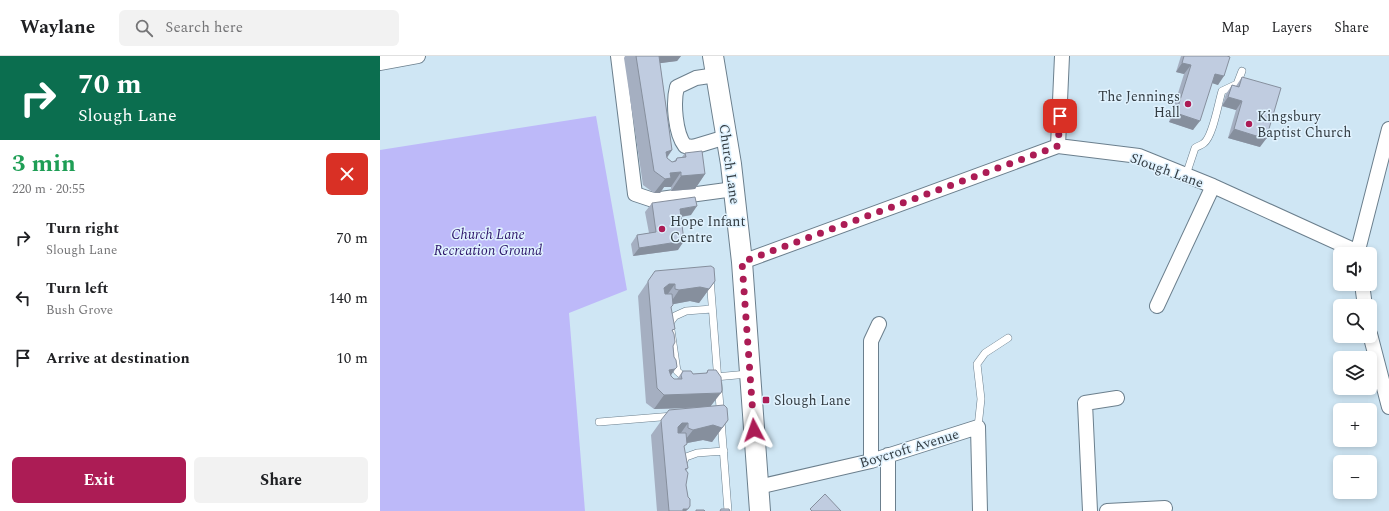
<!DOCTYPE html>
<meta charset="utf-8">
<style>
:root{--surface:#fff;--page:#f2f2f2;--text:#202124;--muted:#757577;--line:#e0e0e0;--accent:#ac1c55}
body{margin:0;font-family:Spectral,serif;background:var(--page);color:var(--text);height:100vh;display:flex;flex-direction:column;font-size:15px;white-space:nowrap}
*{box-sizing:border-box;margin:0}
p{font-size:13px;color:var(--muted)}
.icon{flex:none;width:22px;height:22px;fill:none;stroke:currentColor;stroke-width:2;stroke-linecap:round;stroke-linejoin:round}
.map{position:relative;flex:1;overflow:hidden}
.side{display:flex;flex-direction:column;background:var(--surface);width:380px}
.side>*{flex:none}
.hud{background:#0b6e4f;color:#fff;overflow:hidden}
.controls{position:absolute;left:953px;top:191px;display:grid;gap:8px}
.controls a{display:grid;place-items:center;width:44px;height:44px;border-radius:6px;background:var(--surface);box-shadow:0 2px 6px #0003;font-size:20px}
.pin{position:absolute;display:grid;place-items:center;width:34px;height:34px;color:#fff;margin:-17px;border-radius:8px;box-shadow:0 2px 6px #0006}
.me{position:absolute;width:44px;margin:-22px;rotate:356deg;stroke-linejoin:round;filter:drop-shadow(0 0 3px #0008)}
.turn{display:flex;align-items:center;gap:14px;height:84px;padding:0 12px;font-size:18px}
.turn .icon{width:52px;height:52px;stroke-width:2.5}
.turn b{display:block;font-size:28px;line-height:34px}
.round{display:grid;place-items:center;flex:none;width:42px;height:42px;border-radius:6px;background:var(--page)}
.summary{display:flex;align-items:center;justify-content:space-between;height:68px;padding:0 12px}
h1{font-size:24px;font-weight:700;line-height:30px;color:#1e9e55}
.primary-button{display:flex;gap:8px;margin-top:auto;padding:8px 12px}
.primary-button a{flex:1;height:46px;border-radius:6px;background:var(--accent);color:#fff;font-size:16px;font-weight:700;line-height:46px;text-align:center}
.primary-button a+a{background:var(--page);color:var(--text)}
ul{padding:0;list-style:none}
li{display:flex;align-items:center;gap:12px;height:60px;padding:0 12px}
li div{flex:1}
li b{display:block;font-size:15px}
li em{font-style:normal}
header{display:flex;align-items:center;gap:24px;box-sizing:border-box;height:56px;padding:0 20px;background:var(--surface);border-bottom:1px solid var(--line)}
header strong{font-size:19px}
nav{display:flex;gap:22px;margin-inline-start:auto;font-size:14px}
.search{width:280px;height:36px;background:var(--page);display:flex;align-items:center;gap:10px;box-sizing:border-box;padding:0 14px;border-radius:6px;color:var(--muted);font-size:15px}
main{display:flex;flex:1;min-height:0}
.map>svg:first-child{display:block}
.green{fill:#bdb9f9}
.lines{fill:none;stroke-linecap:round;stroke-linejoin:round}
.lane-casing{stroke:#6b7f8d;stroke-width:8}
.street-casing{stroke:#6b7f8d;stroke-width:16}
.secondary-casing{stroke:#6b7f8d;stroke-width:22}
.lane{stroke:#fff;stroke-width:7}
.street{stroke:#fff;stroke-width:14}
.secondary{stroke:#fff;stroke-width:20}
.wall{fill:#a5afc1}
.shaded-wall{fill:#868f9d}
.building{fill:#c0cce0;stroke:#868f9d}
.route{stroke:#ac1c55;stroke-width:7;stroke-dasharray:0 12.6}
.poi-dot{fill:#ac1c55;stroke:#e0f2fe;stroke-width:1.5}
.labels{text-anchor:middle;stroke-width:3;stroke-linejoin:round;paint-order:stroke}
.poi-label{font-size:14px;fill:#333c42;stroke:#e0f2fe;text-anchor:start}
.street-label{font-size:14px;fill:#333c42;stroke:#e0f2fe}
.park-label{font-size:14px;font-style:italic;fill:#2c156a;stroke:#e0f2fe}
</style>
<header>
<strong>Waylane</strong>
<div class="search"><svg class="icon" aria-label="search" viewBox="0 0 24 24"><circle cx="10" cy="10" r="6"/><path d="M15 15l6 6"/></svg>Search here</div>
<nav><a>Map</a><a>Layers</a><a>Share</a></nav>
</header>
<main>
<section class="side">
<div class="hud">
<div class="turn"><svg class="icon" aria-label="right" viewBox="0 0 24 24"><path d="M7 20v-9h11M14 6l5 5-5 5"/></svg><div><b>70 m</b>Slough Lane</div></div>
</div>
<div class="summary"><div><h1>3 min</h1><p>220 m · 20:55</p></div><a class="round" style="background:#d93025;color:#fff"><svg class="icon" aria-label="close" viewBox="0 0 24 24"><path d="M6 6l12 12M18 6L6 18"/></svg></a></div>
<ul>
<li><svg class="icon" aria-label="right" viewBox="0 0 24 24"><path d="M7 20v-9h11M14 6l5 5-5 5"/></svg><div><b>Turn right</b><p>Slough Lane</p></div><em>70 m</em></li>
<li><svg class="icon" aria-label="left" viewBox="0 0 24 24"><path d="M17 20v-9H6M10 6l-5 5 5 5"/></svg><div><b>Turn left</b><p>Bush Grove</p></div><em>140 m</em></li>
<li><svg class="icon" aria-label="arrive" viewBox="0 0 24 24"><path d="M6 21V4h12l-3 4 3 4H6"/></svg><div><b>Arrive at destination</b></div><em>10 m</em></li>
</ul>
<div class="primary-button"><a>Exit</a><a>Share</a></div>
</section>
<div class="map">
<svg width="1009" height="455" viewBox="0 0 1009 455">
<rect width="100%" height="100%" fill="#cfe6f4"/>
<path class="green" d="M216,60l31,174 -58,23 16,198h-205v-361z"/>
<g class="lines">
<g class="lane-casing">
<path id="lane" d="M806,119l9,-27c3,-2 7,-3 9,-5 9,-7 14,-39 18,-52l15,-7 5,-13
M330,222l18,233
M335,321l33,-3
M309,323l-4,-1 -8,-7 -7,-48 5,-7 11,-5 26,-2
M219,366l74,-6
M598,371l3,-28 -4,-35 8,-11 23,-15
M302,409l4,-8 11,-4 27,-2"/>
</g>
<g class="street-casing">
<path id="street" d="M238,0l17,138 18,6 81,-11
M0,7l38,-7
M336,19l-20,3 -19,9c-4,15 -2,46 8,59l8,1 33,-10
M678,90l4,-90
M977,198l32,-125
M362,206l316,-116 81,10 74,30 143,65
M982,228l3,22
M777,250l56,-120
M990,278l19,73
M508,399v56
M491,405v-120l8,-17
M378,431l113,-26 107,-34 2,84
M710,455l-5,-108 32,-5
M727,455l58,-3"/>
</g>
<g class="secondary-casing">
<path id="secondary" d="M333,0l18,108 11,98 18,249"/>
</g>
<use href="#lane" class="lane"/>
<use href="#street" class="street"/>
<use href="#secondary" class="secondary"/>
</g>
<path class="wall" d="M245,0h56l-4,5 -17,2 12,87 -5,8 5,4 2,-1 3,-3 5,-1 3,-4 20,21 -10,15 -24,2v-4h-7l-4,6h-6l-11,-8 -19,-127z
M801,0h46l-9,29 -6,-2 -19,47 -24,-8 15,-48 -8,-2z
M862,21l18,70 -32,-9 8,-28 -14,-4 4,-12 6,-9 4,1z
M272,147l39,12 -10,2 -3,33 -45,6 -2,-12 6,-9 12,-2 -4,-21z
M275,215l60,10 -16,22 -9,-2 -17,3 -2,4 2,24v14l1,11 3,10 -6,8v1l3,3h3l6,-8 10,3 13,-1 2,-3 3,36 17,14 -16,22 -9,-2 -16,3 -3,4 4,21 -2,3v14l2,12 2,9 -4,5h-29l-6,-76 18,-25 28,-2 -43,1 -8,-6 -8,-107z"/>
<path class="shaded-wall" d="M279,0h22l-4,5 -23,3z
M802,7l9,2 -7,9 -8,-2z
M835,18l9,2 -6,9 -9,-3z
M848,41l14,4 -6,9 -14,-4z
M796,57l24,8 -7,9 -24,-8z
M854,73l32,10 -6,8 -32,-9z
M292,94l-10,14 4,-12z
M301,116l-10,15h-7l-4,6h-6l11,-14 5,-6z
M325,118l-10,15 -24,2 10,-15z
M317,150l-6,9 -18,3 7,-9z
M304,185l-6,9 -45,6 6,-8z
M335,225l-16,22 -9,-2 -21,4 10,-15z
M289,228h6l-10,14 -1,-10z
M295,313l-10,15 4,-14z
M341,337l-11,14 -56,2 10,-14z
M348,364l-16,22 -9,-2 -21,4 11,-14z
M302,367h6l-10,14v-10z
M303,453h5l-2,2h-5z"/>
<path class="building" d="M256,0h23l13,94 -6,2 1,6 5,4 4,-1 1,-3 9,-1 -1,-4 17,-2 3,23 -24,2v-4l-11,1 1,5 -6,1 -11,-8z
M804,0h43l3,1 -6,19 -9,-2 -15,47 -24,-8 15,-48 -9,-2z
M862,21l39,11 -15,51 -32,-10 8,-28 -14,-4 4,-12 7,2z
M315,141l2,9 -17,3 4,32 -45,7 -2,-13 19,-3 -4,-29z
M331,210l3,2 1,13 -6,8 -9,-2 -21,3 -4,-1v-5h-6l-5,4 1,6h7l1,11 -2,2 4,22 -3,1 2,4 1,8 -2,4 1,11 2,3 1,7 -2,2 -6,1 2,6 3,3h8l-1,-4 2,-4h8l2,3 14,-1 1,-3h8l5,7 1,13 -1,3 -57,2 -7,-7 -9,-107 7,-10z
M344,349l3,3 1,12 -6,8 -9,-3 -20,5 -5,-2v-5h-6l-4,4v6h8l1,11 -3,2 4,22 -3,1 3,4 -2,12 2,12 2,2v7l-2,3h-5v2h-14l-8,-91 8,-10z
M445,438l16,17h-29l-2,-2z
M341,453h8l1,2h-10z
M316,454h8l1,1h-9z"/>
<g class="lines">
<path class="route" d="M374,374l-12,-168 316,-116 2,-30"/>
</g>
<g class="poi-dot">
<circle cx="808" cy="48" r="4"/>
<circle cx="869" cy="68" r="4"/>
<circle cx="282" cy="173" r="4"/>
<rect x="382" y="340" width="8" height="8" rx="2"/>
</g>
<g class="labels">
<g class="poi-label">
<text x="800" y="45" text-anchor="end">The Jennings<tspan x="800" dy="16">Hall</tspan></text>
<text x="877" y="65">Kingsbury<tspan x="877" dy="16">Baptist Church</tspan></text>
<text x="290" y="170">Hope Infant<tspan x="290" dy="16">Centre</tspan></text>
<text x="394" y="349">Slough Lane</text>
</g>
<g class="street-label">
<text transform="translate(350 108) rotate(82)" y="5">Church Lane</text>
<text transform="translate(787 114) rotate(20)" y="5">Slough Lane</text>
<text transform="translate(529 392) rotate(-17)" y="5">Boycroft Avenue</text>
</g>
<g class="park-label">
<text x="108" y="183">Church Lane<tspan x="108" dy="16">Recreation Ground</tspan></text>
</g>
</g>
</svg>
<div class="controls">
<a><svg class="icon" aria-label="sound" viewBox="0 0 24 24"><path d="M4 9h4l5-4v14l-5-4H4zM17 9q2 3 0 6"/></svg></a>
<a><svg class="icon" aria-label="search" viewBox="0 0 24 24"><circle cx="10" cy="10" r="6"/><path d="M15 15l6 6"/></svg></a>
<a><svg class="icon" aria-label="layers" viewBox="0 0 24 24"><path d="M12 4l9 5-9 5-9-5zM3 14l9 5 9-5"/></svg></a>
<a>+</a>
<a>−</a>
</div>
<div class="pin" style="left:680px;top:60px;background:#d93025"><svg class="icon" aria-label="arrive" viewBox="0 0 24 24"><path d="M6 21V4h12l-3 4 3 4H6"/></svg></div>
<svg class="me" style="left:374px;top:374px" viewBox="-20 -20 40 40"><path d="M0-17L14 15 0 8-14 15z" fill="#ac1c55" stroke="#fff" stroke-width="4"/></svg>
</div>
</main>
